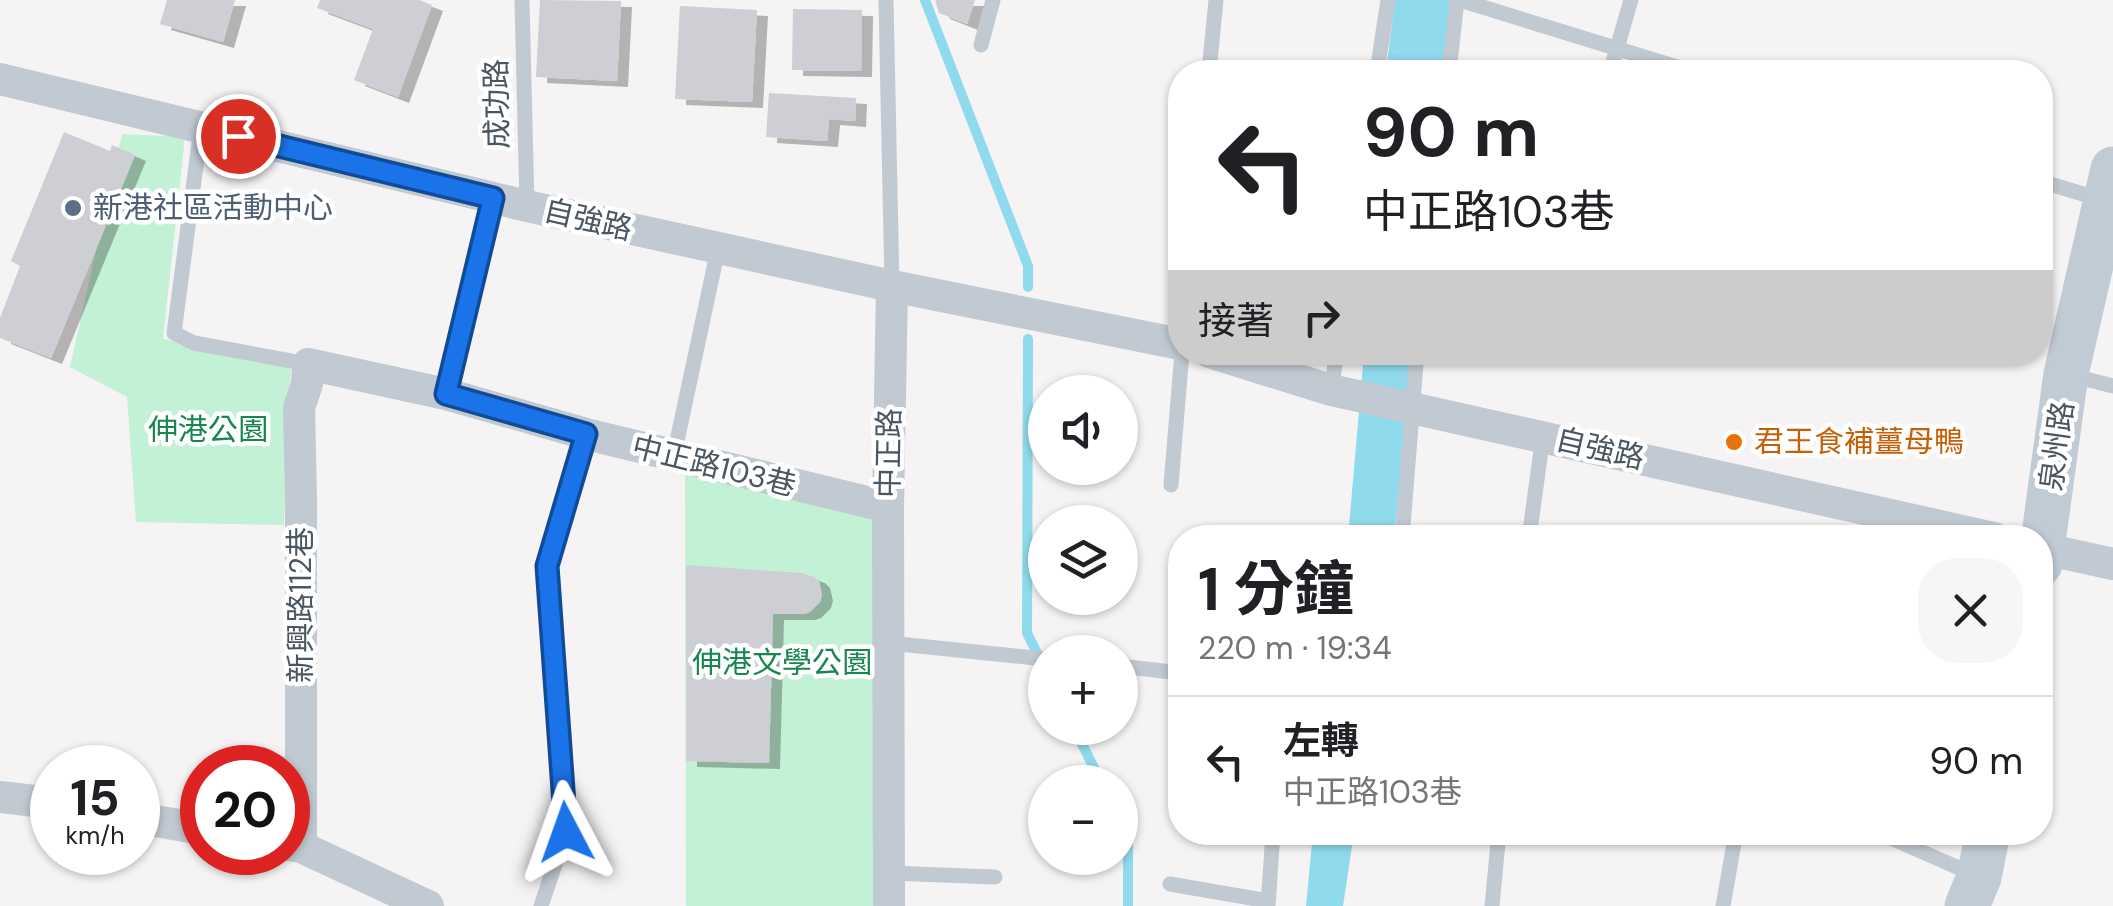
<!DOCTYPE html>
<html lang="zh-TW">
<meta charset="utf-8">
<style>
:root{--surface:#fff;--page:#f6f6f6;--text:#202124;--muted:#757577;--line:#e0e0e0}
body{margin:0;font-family:"DM Sans","Noto Sans TC",sans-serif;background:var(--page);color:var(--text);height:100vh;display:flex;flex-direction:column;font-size:38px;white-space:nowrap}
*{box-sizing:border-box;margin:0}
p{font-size:32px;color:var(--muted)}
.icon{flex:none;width:55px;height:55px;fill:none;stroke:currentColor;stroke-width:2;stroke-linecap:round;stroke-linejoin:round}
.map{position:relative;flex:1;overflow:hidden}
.drawer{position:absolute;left:1168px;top:525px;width:885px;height:320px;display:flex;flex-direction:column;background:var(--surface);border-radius:40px;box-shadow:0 2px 8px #0004}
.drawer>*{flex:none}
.hud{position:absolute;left:1168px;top:60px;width:885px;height:305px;border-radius:40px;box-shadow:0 2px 8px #0004;background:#fff;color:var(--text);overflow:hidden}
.controls{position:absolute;left:1028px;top:375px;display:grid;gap:20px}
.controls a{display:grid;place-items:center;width:110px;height:110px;border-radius:50%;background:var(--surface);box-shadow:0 2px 8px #0004;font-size:50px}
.speed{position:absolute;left:30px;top:745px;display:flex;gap:20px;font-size:50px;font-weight:700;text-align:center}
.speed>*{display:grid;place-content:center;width:130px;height:130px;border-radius:50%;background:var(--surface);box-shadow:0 2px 8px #0004;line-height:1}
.speed small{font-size:25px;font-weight:400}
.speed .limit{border:15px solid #d22;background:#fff;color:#111}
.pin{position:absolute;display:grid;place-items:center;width:85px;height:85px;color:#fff;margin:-42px;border:5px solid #fff;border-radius:50%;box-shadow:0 2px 10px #0007}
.me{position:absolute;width:110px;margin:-55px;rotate:356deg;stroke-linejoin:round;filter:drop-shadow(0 0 8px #0008)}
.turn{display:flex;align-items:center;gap:35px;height:210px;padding:0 30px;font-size:45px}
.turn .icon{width:130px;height:130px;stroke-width:2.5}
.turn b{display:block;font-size:70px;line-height:85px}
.then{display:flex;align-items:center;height:95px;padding:0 30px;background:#0003;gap:20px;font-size:38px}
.round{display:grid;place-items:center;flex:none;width:105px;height:105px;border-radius:40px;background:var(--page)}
.head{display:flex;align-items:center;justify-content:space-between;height:170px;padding:0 30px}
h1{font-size:60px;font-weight:700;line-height:75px}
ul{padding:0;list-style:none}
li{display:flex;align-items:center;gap:30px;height:130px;padding:0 30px;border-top:2px solid var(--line)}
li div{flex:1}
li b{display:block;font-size:38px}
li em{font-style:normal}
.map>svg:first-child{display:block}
.green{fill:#c3f1d5}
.water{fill:#90daee}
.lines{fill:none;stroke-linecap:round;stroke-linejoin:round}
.stream{stroke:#90daee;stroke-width:10}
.building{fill:#cdcfd5;filter:url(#shadow)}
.lane{stroke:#c1cad2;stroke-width:15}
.street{stroke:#c1cad2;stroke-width:32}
.secondary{stroke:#c1cbd6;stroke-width:45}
.route-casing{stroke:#114b97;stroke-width:25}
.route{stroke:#1a73e8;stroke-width:18}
.service-dot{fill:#5c6f8a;stroke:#fff;stroke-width:4}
.food-dot{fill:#e8710a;stroke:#fff;stroke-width:4}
.labels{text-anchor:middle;stroke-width:9;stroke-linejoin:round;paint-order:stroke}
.street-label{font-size:30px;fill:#4a5661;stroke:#fff}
.service-label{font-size:30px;fill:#4e5e75;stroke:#fff;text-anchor:start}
.park-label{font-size:30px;fill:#17864f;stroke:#fff}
.food-label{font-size:30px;fill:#c56008;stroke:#fff;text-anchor:start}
</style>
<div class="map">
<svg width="2113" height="906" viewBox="0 0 2113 906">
<defs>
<filter id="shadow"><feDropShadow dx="11" dy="6" stdDeviation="0" flood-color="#0004"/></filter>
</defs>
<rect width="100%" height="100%" fill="#f5f3f3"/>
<path class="green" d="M122,134l63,3 -22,202 128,27 -7,159 -148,-3 -9,-125 -57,-30z
M685,471l194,43v392h-193z"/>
<path class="water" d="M1404,0h46l-8,72h-46z
M1364,353h49l-19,184 -46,1z
M1313,833h41l-11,73h-37z"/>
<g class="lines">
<path class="stream" d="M925,0l103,266v21
M1391,72l9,-72
M1028,339l-1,294 18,36
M1074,728l27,54
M1120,822l8,16v68"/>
</g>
<path class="building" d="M167,0h68l-12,42 -63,-18z
M320,0h99l13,5 -34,92 -44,-17 19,-51 -56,-21z
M540,0l81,1 -4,80 -81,-4z
M935,0h40l-8,24 -28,-11z
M680,6l77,4 -5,92 -77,-3z
M793,9l69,1 -1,61 -69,-1z
M769,93l87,5 -1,23 -26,-2 -2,22 -61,-4z
M64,132l46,19 2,-6 23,10 -84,203 -51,-20v-20l20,-52 -9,-5z
M686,565l116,8 12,4 5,5 3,13 -2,7 -10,10 -6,2h-31l-4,149 -83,-2z"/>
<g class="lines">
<path class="lane" d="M522,0l5,206
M886,0l6,286
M1460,0l233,72
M981,45l12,-45
M1209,72l7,-72
M1377,72l11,-72
M1449,72l8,-72
M1610,72l21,-72
M201,128l-27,205 20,10 114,21
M2040,181l63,19
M2070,375l43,11
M1331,390l6,-38
M446,394l47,-196
M674,455l44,-206
M1171,485l11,-133
M1402,538l15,-186
M1529,538l14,-102
M889,643l156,16
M1120,666l60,7
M1877,832l98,43
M889,873l106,4
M1170,884l98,17
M541,906l25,-74 -19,-266 39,-132
M1268,906l5,-74
M1492,906l7,-74
M1723,906l13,-74"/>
<path class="street" d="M0,79l527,127 365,80 288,58
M1209,352l122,38 663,148
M2040,548l73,16
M0,797l52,6
M138,818l64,11
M288,845l13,2 127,59
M301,847v-350l-2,-89 8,-24 1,-20 138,30 140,40 302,73
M889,906l-1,-399 4,-221"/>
<path class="secondary" d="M2040,564l26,-190 47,-205
M1967,906l12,-29 9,-45"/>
</g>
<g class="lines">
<g class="route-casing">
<path id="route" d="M238,136l255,62 -47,196 140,40 -39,132 19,266"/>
</g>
<use href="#route" class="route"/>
</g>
<circle class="service-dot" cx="73" cy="208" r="10"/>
<circle class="food-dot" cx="1734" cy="442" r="10"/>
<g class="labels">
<g class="street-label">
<text transform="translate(497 104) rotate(-91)" y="10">成功路</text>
<text transform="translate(588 220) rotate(13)" y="10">自強路</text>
<text transform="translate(2057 446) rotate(-82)" y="10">泉州路</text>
<text transform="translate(1600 449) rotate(13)" y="10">自強路</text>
<text transform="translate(889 453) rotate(-89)" y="10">中正路</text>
<text transform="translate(714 466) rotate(14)" y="10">中正路103巷</text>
<text transform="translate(301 605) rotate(-90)" y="10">新興路112巷</text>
</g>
<g class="service-label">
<text x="93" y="218">新港社區活動中心</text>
</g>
<g class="park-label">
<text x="208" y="440">伸港公園</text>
<text x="782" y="673">伸港文學公園</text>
</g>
<g class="food-label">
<text x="1754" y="452">君王食補薑母鴨</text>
</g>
</g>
</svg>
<div class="controls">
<a><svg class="icon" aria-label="sound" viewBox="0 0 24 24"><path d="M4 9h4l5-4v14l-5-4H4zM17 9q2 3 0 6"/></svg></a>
<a><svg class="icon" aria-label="layers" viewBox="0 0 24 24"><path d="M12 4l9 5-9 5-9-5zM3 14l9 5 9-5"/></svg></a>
<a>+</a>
<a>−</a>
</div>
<div class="speed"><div>15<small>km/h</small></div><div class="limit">20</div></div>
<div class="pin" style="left:238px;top:136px;background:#d93025"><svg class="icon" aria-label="arrive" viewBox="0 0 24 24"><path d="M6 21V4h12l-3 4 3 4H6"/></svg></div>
<svg class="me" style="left:566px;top:832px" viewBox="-20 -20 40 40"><path d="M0-17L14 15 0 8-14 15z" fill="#1a73e8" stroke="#fff" stroke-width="4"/></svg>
<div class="hud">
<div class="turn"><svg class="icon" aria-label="left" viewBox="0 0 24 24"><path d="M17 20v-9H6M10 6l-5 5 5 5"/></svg><div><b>90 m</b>中正路103巷</div></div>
<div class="then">接著<svg class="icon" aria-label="right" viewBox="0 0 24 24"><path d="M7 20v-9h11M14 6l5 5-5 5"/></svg></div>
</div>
<section class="drawer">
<div class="head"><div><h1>1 分鐘</h1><p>220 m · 19:34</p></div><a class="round"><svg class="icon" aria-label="close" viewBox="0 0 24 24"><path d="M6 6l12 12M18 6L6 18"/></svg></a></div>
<ul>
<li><svg class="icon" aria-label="left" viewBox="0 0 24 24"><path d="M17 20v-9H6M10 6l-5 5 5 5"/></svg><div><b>左轉</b><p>中正路103巷</p></div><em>90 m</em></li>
</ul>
</section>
</div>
